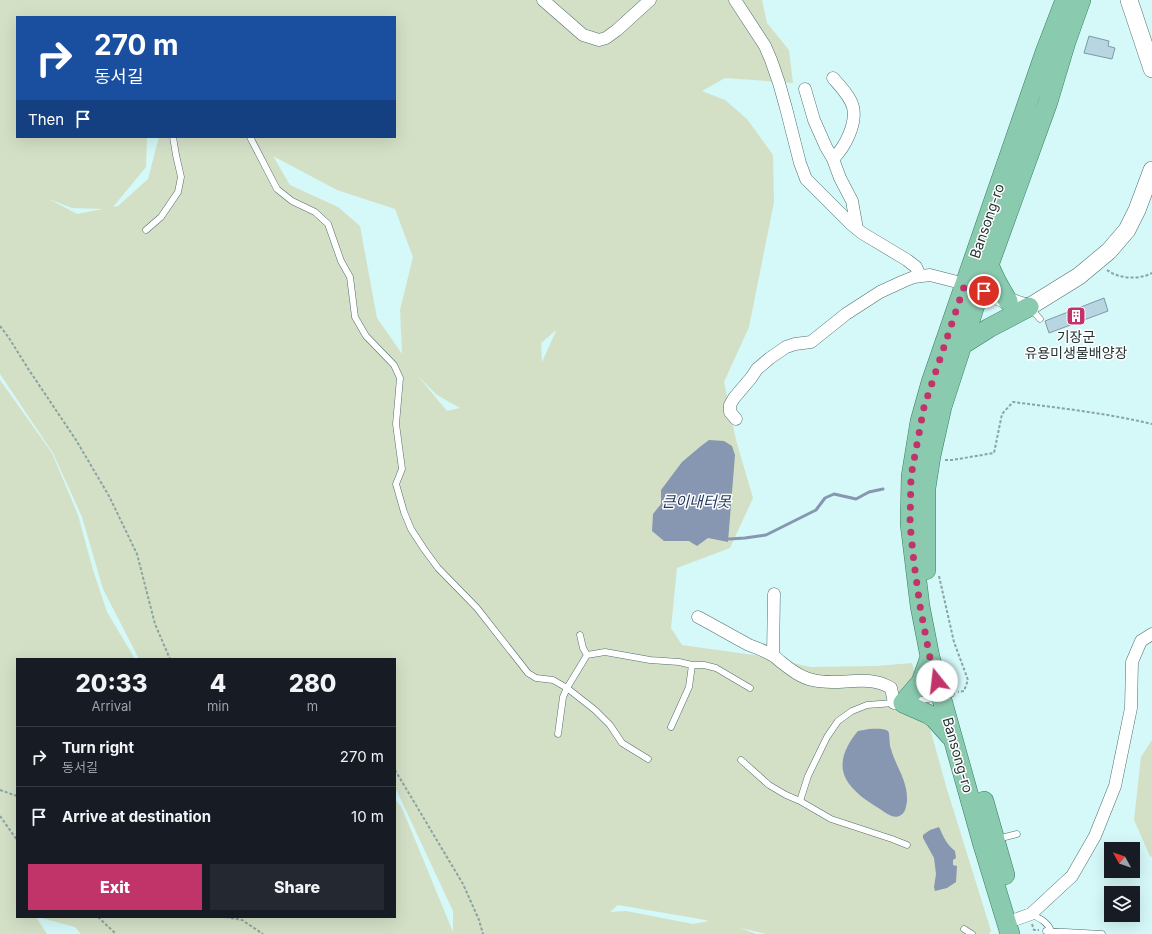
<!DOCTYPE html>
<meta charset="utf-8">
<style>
:root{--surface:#171b24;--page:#242831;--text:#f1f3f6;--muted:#9ea1a6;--line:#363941;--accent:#c0346a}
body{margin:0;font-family:Inter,"Noto Sans KR",sans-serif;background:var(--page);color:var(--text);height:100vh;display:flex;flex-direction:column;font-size:15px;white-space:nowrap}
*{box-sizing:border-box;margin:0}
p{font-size:13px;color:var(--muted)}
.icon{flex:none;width:22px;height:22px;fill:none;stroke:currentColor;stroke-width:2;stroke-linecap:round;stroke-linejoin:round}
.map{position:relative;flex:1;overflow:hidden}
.panel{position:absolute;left:16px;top:658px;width:380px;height:260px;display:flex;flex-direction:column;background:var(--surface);border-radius:0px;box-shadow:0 4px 16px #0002}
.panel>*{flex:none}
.guide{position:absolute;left:16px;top:16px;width:380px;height:122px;border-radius:0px;box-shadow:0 4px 16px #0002;background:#1a4fa0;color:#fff;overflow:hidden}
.needle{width:26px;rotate:310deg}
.fabs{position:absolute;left:1104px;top:842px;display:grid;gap:8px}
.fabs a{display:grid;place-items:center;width:36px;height:36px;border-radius:0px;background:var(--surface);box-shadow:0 4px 16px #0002;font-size:20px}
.pin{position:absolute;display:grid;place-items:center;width:34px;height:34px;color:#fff;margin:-17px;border:2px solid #fff;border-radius:50%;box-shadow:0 1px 4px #0007}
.me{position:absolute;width:44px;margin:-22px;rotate:344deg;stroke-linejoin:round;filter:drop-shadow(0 0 3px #0008)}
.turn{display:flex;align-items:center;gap:14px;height:84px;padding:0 12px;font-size:18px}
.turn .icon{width:52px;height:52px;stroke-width:2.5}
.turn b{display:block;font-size:28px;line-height:34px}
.then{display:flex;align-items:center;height:38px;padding:0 12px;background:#0003;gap:8px;font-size:15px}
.eta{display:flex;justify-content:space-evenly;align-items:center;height:68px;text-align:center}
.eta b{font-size:24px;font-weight:800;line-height:28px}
.cta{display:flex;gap:8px;margin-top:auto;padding:8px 12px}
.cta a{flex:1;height:46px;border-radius:0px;background:var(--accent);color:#fff;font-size:16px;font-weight:800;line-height:46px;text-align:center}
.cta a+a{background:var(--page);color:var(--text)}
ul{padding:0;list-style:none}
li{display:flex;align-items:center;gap:12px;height:60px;padding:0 12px;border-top:1px solid var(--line)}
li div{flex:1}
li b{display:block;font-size:15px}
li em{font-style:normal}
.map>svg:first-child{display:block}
.green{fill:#d3e0c6;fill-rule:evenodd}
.water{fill:#8796b1}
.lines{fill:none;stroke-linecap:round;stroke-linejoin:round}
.stream{stroke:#8796b1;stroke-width:3}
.building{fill:#b8d5e2;stroke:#7e99a6}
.lane-casing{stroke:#4f6e6e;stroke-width:7}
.street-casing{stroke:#4f6e6e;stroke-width:13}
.secondary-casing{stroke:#4f6e6e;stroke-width:18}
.primary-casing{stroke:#347e61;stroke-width:20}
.path{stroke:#8aa3a3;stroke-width:2;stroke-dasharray:3 2;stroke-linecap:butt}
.lane{stroke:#fff;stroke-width:6}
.street{stroke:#fff;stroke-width:12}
.secondary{stroke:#fff;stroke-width:17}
.primary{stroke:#8acaaf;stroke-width:19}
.route{stroke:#c0346a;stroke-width:7;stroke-dasharray:0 12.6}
.labels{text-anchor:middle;stroke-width:3;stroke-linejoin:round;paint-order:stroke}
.street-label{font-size:14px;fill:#263333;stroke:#fff}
.poi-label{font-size:14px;fill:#263333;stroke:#fff}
.water-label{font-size:15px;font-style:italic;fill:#23385f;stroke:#fff}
</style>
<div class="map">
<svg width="1152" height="934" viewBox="0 0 1152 934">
<rect width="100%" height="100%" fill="#d5f8f8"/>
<path class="green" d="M0,0h762l5,23 22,27 4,33 -68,-5 -23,13 23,9 22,19 26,36 1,47 -25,125 -25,55 12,58 17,58 -23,50 -53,20 -6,60 11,17 86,12 42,10 66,-1 36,-3 34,123 45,145 -2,3h-223l-25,-6 15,6h-675l-6,-7 -37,-10h357v-118l7,9 51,124v-21l-58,-124v-128h-256l-36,-70 -21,-72 -29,-64 -53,-79zM17,17h378v120h-236l-11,42 -30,27 -5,1 33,-40 1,-30h-130zM273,156l64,34 58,19 18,48 -13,53 2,44 -25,-36 -17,-92 -22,-19 -48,-22zM49,199l23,9 31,1 -26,5zM555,331h1l-14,31 -1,-19zM418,376l19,19 23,13 -13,3zM618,905l82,14 9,2 -16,3 -67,-13 -16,1z
M0,380l52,73 26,62 15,55 14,42 28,47h-118v258h19l11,17h-47z
M1152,740v117l-2,-1 -16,-36 7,-63z"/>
<path class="water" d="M709,440l15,1 8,5 3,9 -7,87 -20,-4 -11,8 -8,-5h-25l-12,-10 1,-17 8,-10v-14l21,-28 19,-16z
M869,729c6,0 14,-1 19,2 2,2 1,14 3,18 5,18 17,32 16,52 -1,5 -1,11 -6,14 -7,5 -15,-2 -21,-6 -13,-8 -27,-17 -34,-30 -9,-17 1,-35 12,-48z
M939,827c4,9 8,18 16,24l1,7 -3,2v5l4,1 -1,16 -9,6 -12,3 -1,-4 2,-13 -2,-16 -11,-20v-3l7,-5z"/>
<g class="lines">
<path class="stream" d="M729,539l16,-1 21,-3 50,-25 9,-12 9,-4 22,5 13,-7 14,-3"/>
</g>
<path class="building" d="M1089,36l20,5 -1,5 7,2 -3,11 -28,-6z
M1104,298l4,13 -59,22 -4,-12z"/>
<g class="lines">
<g class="lane-casing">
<path id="lane" d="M250,137l27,52 15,12 23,11 13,12 13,37 9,16 5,40 11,19 28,29 6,13 -4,46 6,45 -6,15 8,28 7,17 13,20 14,19 39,40 51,65 8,5 17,2 14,8 28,22 15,15 12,18 26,16
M146,230l15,-13 17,-25 3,-15 -5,-22 -3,-18
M1030,308l10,11
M580,635l3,13 4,7
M914,701l27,-4 10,-3
M671,727l18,-40 3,-22
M558,734l5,-37 4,-9 20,-33 18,-3 45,8 29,2 13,3h12l12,3 34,20
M741,760l28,25 17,10 14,6 8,-25 19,-39 11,-16 14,-10 15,-6 27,-2
M800,801l31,18 61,20 15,6
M997,839l20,-5
M1031,914c8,4 17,8 20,17
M964,929l8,5
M1046,931l56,3"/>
</g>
<g class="street-casing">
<path id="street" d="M543,0l40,35 16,5 7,-2 11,-8 33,-30
M735,0l30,46 6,14 8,23 7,25 14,55 6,16 45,45 11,9 45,27 9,7 4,9
M833,78c7,8 17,18 20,29 4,17 -8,40 -20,52
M805,89l9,31 12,27 7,12 7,19 12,23 5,28
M736,419l-6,-7v-7l4,-7 17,-20 6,-9 13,-11 16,-11 9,-3 16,-2 35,-28 34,-22 24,-11 10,-4 16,-2 35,9
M698,617c17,9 34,19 51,28 8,3 16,6 23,10 3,1 6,5 9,7 9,7 20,16 32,18 26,7 53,-7 78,8l3,15
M773,655l1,-61
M1017,919l14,-5 41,-38 23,-40 20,-50 16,-78 1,-46 9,-21 11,-7"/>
</g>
<g class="secondary-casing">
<path id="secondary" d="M1129,0l23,69
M969,285l50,20 10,2 50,-31 30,-25 18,-21 10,-20 15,-40"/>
</g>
<g class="primary-casing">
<path id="primary" d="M989,264c5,15 11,24 19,37
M962,345l27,-17 40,-21
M926,570v-82l5,-32 11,-49 38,-117 68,-188 18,-60 15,-42
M930,657l-9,25 -18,21 25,11 6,4 16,18
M984,801l21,74
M1010,934l-28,-92 -52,-185 -10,-51 -10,-82 1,-48 9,-55 11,-39 114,-330 20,-52"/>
</g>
<path class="path" d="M1107,270c12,9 32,10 45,3
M0,326l9,12 20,32 47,70 33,56 28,58 18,70 15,35
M945,460h7l42,-7 8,-39 11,-12c46,6 93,11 139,22
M939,576l15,66 14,38 -4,11 -6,1
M395,770l68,114 16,36 4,14
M0,790l17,6
M0,816l17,24
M98,917l18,17
M226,917l16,3 21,14
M1032,924l2,6h5"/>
<use href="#lane" class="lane"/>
<use href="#street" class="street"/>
<use href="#secondary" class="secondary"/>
<use href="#primary" class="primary"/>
</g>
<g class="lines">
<path class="route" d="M937,681l-7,-23 -10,-52 -6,-43 -4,-39 1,-48 13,-69 41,-123 19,7"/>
</g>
<defs>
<g id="building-square" transform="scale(1)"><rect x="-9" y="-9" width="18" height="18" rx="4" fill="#c0346a" stroke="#fff"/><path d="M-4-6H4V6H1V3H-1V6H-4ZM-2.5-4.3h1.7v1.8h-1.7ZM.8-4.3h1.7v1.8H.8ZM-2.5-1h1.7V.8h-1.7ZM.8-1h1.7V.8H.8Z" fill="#fff"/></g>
</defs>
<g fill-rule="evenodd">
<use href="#building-square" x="1076" y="316"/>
</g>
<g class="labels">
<g class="street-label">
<text transform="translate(987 221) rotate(-71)" y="5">Bansong-ro</text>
<text transform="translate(958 755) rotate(74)" y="5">Bansong-ro</text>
</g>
<g class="poi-label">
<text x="1076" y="342">기장군<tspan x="1076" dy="16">유용미생물배양장</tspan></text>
</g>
<g class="water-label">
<text x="696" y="507">큰이내터못</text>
</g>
</g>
</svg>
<div class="fabs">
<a><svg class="needle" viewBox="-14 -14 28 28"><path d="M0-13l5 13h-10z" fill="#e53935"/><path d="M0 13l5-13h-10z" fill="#9ea1a6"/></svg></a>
<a><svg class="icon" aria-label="layers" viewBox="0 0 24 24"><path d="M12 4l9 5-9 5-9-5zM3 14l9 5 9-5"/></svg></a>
</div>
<div class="pin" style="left:984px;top:291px;background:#d93025"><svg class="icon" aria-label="arrive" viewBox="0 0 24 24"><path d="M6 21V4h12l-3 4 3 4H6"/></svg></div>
<svg class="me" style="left:937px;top:681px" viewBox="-20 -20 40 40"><circle r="19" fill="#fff"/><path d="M0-13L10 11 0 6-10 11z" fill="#c0346a"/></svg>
<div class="guide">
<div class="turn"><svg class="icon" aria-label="right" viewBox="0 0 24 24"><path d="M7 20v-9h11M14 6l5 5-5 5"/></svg><div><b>270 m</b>동서길</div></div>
<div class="then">Then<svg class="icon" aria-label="arrive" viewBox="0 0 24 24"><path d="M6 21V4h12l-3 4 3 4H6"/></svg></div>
</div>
<section class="panel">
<div class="eta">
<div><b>20:33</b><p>Arrival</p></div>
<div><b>4</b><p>min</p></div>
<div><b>280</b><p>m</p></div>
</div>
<ul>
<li><svg class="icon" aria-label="right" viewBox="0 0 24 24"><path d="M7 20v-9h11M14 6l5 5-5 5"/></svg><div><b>Turn right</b><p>동서길</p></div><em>270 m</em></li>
<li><svg class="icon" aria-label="arrive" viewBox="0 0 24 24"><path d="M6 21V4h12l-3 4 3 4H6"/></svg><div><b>Arrive at destination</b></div><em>10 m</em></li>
</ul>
<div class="cta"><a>Exit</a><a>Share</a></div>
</section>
</div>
